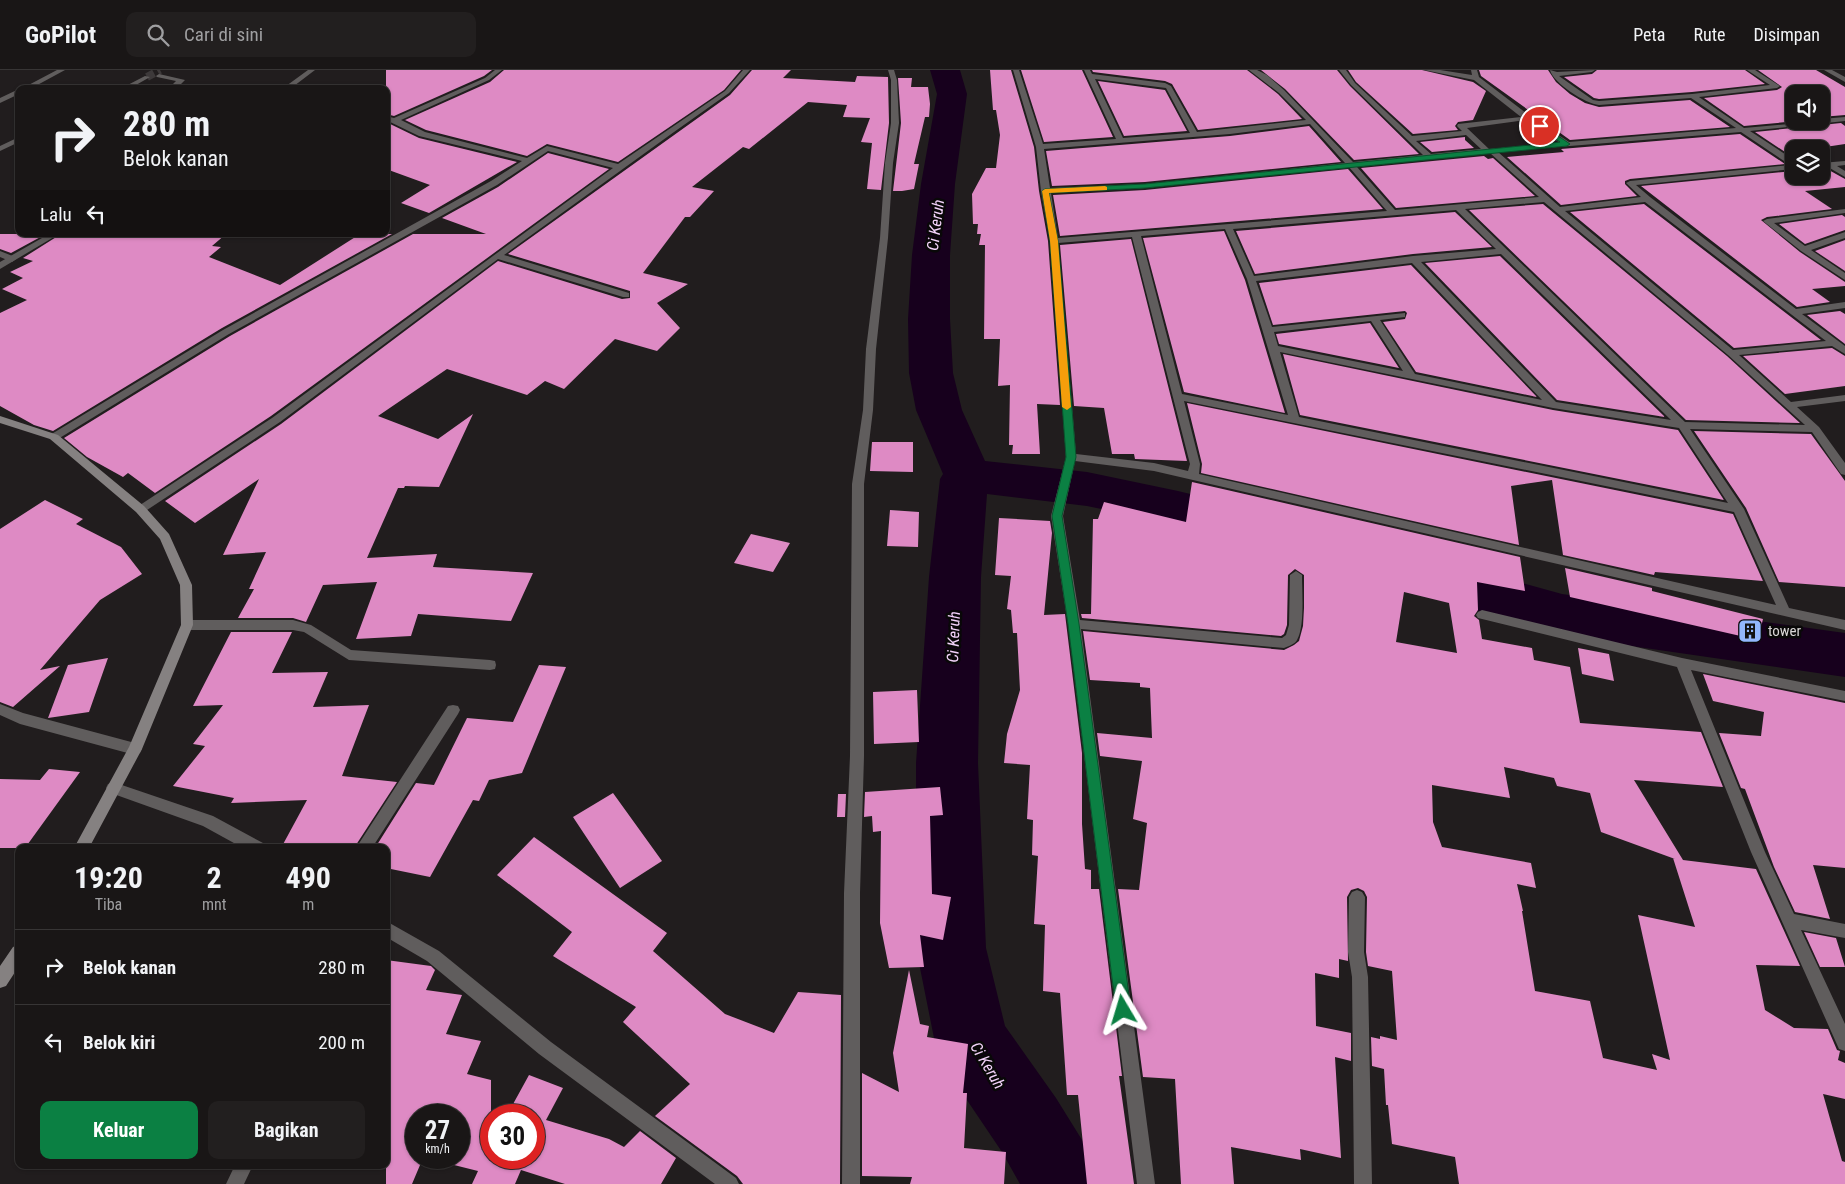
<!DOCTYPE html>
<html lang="id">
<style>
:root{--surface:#191616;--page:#221f1f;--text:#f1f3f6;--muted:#9f9fa1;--line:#373535;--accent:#0b8043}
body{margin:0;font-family:"Roboto Condensed",sans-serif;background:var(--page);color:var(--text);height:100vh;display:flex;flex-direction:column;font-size:19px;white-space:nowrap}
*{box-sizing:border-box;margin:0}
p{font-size:16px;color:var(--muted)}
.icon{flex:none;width:28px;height:28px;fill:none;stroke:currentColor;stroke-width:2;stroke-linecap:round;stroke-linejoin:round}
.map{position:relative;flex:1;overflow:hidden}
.details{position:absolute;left:15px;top:774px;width:375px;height:325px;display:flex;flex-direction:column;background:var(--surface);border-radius:10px;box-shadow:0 1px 4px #0004,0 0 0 1px var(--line)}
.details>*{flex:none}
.guide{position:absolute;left:15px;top:15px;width:375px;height:152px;border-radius:10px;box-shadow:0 1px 4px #0004,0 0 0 1px var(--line);background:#191616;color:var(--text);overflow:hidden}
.controls{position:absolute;left:1785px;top:15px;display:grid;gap:10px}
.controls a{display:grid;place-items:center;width:45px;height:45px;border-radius:10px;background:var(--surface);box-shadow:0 1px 4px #0004,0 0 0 1px var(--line);font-size:25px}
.speed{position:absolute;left:405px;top:1034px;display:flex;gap:10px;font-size:25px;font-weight:700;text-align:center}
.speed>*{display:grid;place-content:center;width:65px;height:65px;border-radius:50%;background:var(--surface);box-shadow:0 1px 4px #0004,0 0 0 1px var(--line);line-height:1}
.speed small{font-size:12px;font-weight:400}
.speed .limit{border:8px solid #d22;background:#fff;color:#111}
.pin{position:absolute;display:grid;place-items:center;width:42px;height:42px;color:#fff;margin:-21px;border:2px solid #fff;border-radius:50%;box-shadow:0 1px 5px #0007}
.me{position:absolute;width:55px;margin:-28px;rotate:353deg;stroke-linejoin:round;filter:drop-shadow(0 0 4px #0008)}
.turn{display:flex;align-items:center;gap:18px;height:105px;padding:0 25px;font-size:22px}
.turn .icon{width:65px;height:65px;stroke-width:2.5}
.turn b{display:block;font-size:35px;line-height:42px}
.then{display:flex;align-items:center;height:48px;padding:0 25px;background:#0003;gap:10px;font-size:19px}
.eta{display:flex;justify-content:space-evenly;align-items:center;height:85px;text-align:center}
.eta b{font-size:30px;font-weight:700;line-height:35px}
.primary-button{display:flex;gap:10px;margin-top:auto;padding:10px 25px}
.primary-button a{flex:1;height:58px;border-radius:10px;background:var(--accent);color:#fff;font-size:20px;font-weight:700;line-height:58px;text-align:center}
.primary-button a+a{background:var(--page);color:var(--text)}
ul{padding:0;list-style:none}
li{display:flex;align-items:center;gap:15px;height:75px;padding:0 25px;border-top:1px solid var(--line)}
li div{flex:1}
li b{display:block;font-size:19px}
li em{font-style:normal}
header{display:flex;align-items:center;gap:30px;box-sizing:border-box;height:70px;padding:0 25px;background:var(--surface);border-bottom:1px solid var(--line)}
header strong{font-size:24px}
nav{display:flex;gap:28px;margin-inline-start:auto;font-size:18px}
.search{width:350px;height:45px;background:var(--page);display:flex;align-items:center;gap:12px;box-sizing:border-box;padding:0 18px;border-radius:10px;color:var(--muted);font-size:19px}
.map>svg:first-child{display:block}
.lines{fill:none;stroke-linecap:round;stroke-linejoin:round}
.river{fill:#17001d;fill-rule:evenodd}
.building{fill:#de8ac4;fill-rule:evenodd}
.minor-tunnel{stroke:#3d393a;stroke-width:8;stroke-dasharray:8 4;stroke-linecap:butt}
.service{fill:#605d5d;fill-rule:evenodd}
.minor{fill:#605d5d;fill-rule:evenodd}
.secondary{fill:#858181;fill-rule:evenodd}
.route{fill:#0b8043;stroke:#07532c}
.slow{fill:#f59e0b}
.labels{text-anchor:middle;stroke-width:5;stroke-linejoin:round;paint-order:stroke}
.poi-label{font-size:15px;fill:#d9d6d6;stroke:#090808;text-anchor:start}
.water-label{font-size:16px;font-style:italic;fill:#f3d3fa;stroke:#090808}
</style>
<header>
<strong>GoPilot</strong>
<div class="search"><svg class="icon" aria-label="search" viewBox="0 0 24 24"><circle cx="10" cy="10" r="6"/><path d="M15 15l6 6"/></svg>Cari di sini</div>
<nav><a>Peta</a><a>Rute</a><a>Disimpan</a></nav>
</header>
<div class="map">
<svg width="1845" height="1114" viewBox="0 0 1845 1114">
<rect width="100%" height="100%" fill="#211d1e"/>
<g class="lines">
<path class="river" d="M930,0h30l7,24 -12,90 -5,71v64l3,54 9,37 23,51 102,11 91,19 102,25 7,13 -7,13 -18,5 -84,-22 -91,-19 -100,-12 -6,83 -3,186 8,185 19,78 51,72 36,58 12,28h-84l-18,-32 -56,-83 -11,-26 -19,-95v-185l13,-186 11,-98 3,-5 -27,-64 -7,-37 -1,-54 4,-64 9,-71 16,-90z
M1405,481l157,43 283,39v44l-283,-41 -176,-52 -7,-14 7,-14z"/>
</g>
<path class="building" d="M386,0h106l-8,6 -90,40 -8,-2z
M504,0h237l-17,20 -106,72 -71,-18 -20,12 -101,-26 -21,-10 85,-38z
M752,0h39l-8,8 72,4 2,-6 31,1 1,46 -8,67 -14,-1 5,-46 -11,-1 9,-24 -27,-1 4,-12 -39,-3 -59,47 -6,-2 -51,40 22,4 -24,26h-5l-42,56 45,11 -31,19 23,25 -23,23 -42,-12 -51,50 -19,-8 -18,14 -80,-26 -69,47 60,23 35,-25 -34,73 -34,-1 -1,2h-6l-31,70 70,-4 -4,13 100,6 -22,48 -93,-7 -7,22 -55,3 21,-57 -54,3 -17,37 -13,-4h-55l16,-29h-5l17,-37 -43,3 36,-76 -64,44 -30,-22 116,-77 217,-163 124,38 8,-1v-7l-122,-37 222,-159z
M990,0h21l23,77 5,44 9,50 12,164 -23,-1 3,50h-28l1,-9h-4l1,-60 -12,1 2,-47h-16l1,-94h-6l2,-11h-4l1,-10h-5l-1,-30 14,-26h10l4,-33 -4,-25h-3z
M1021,0h61l31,67 -69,5z
M1092,0h155l31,24 24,25 -104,11 -26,-46 -7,-3 -72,-9z
M1261,0h76l13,16 69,68 -65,6 -69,-71z
M1348,0h74l51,12 13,9 -13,29 -15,2 -3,4 3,4 -45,4 -57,-52z
M1479,0h69l8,12 14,12 15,9 14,4 91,-7 40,27 -160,13 -89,-64z
M1597,0h148l20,14 -73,8 -93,7 -5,-1 -30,-21 28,-3z
M1758,0h58l29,17v28l-24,2v-23h-27v27h4l-54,5 -40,-28 73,-8 5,-3z
M898,8h14l-1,9h17l2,17 -1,13h-4l-11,47h5l-5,25 -12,2h-9l8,-68z
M1098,11l67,9 22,41 -63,5z
M386,52l33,16 98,24 -88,51 -28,-10 29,-18 -44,-16z
M1841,53l4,3v18l-33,5h-18v9l-39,-26z
M1309,56l32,36 -196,20 -93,4 -6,-35 184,-15z
M1740,64l45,30 -155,15 -5,2v3l12,12 -76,9 -54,-48 57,-5 -3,-3z
M1465,67v3l9,8 -42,4 -12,-10z
M548,83l61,16 -338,247 -116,77 -27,-20 -5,4 -36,-20 -23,-19 166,-102 183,-102h73l-44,-16 56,-31z
M1484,86l4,3 5,-1 42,38 -139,12 -35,-40z
M1348,99l35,40 -323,27 -7,-41 92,-5z
M1821,99h6l18,10v8l-40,4 27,18 -65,8 -6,3 39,32 45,30v4l-33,3 18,13 -33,5 -156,-121 153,-15v5h27z
M1543,134l184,152 73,67 -114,-3 -217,-210z
M1644,134l177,136 -87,8 -164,-136z
M1455,142l37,35 -79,7 -158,20 -19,-43z
M1842,145l3,2v13l-40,14 -26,-20z
M1224,161l21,49 40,133 -101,-21 -41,-154z
M0,164h46l-35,19 -11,-4z
M61,164h87l13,4 5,-4h60l-14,12 9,1 -12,10 71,28 80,-51h32l-170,94 -169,103 -19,-6 -34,-19v-93l27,-13 -25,-11 21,-11 -13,-6 23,-11 -10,-3z
M1131,169l56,222 -52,-2 -1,-5h-22l-8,-46 -30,-2 -14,-161z
M1845,170v31l-30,-20z
M1500,186l165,161 -108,-17 -132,-137z
M1411,195l126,132 -121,-25 -33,-50 22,-3 2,-6 -2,-2 -132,14 -14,-42z
M1840,241l5,3v30l-38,-29z
M1370,253l29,45 -120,-24 -3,-10z
M1832,278l13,8v30l-60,8 -42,-38z
M1283,284l270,56 125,20 46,70 -424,-85z
M1187,333l546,111 30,67 -108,-9 -1,3 -91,-20 -11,-75 -41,6 8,59 -318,-72 1,-9z
M1694,361l117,3 34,47v106l-66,-5 -33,-74z
M872,372h41v30l-43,-1z
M1192,412l328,75 5,34 -48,-9 1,28 -4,6 5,4 3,19 50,9 2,12 36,7 10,56 121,9 22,55 -89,-7 49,80 73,9 44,97 -44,-1 9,45 29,18 34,1 9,21 3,1 -2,9 7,3v36l-22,-5 19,67 3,1v22h-386l-4,-27 -63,-13 -4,-39h-2l-2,-36 -12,-3 -1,-29 9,2v-3l17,4 -5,-69 -24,-5 -2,-14 1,-55 -3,-6 -6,-3 -7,2 -4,7 1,64 -9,-2v19l-24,-5 1,53 35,7v28l-16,-4 6,101 -41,-9 1,11 -70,-13 3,37h-53l-6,-105 -32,-2 -25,-188 21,1 8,-67 -14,-4 9,-58 -42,-5 -3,-23 55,5 -2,-50 -10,-1v-4l-50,-3 -7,-49 201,19 10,-5 5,-4 4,-15 1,-18v-33l-9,-6 -7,6 -1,50 -3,9 -3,2 -199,-18 -1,-4h10l2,-95h5l6,-17 82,20zM1404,522l45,11 8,50 -61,-11zM1504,697l50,11 3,8 33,7 11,39 74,27 -2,-1 22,69 -57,-12 32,145 -18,-6 5,16 -54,-12 -13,-57 -55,-10 -13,-80h1l-6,-27 19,4 -5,-25 -89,-16 -9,-25 -1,-37 78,13z
M45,430l38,19 -7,5 45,23 21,27 -42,26 -60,70 20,-4 -47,41 -13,-5v-173z
M890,440l29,2 -1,35 -31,-1z
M999,448l51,3 2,12 -8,82 21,-1 17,139v71l3,45 6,1v19h8l23,187h-3l15,108h-47l-9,-89h-11l-7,-102 -17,-2 2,-66 -11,-1 4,-68 -6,-1 1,-35 -6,-1 3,-54 -26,-2 3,-29 13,-44 -3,-57h-4l-2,-23 -4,-1 4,-33 -16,-1z
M751,464l39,9 -17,29 -39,-9z
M1565,498l87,20v3l111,28 -5,21 -188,-43z
M231,562h61l-20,41 56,-1 -15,35 56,-2 -27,71 55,6 -43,66h-73l26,-48 -76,3 3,-5 -61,-12 32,-40 -12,-2 30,-39 -30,1z
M1578,578l31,6 5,27 -32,-7z
M108,588l-19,54 -41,6 20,-53z
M539,595l27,2 -44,106 -33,7 -10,21 -6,-1 -43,77 -44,-9v-20h-11l41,-65 18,2 33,-67 46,4z
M1703,604l142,29v165l-32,-3 17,54 -35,-7 -21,-45 -29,-78 -4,-1 -22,-55 42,3 3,-24 -51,-11z
M917,620l2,52 -45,2 -1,-52z
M49,699l31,3 -55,76h-25v-69l40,1z
M940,717l3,28 -13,1 2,78 19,3 -8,43 -23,-5 4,32 -35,1 -9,-45 1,-92 -8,1 -1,-16 -8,1 1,-25z
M613,723l49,68 -42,27 -47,-71z
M838,724h8l-1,23h-8z
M534,767l133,96 -14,18 72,63 49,19 24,-41 43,3 -1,189h-97l-6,-8 -82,-60 35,-32 -67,-62 13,-15 -83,-51 19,-24 -75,-57z
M1804,862l32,6 9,29h-25z
M386,890l45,6 4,4 -9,20 36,5 -16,39 35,7 -14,33 24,6v78h43v-43h-27l22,-40 34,13 -17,32 63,19 15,8 16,-16 36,27 -15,26h-96l-44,-14 -6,14h-43l6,-13 -52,-13h33v-43h-43v43h7l-11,26h-26z
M909,900l11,54 9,2 -2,11 41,7 -5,49h4l-3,55 42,4 -2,32h-94l2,-7 -50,-1v-103l37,19 -6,-39z"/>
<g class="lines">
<path class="minor-tunnel" d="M147,7l13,-7"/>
<path class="service" d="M19,67v5l-19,9v-5z
M0,181l15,6 1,2 -4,3 -12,-5z"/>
<path class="minor" d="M57,0h8l-35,19h-9z
M308,0h7l-25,19h-8z
M495,0h7l-13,10 -88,40 24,12 102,26 20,-12 71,18 107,-73 18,-21h7l-21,23 -55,39 -170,123 125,38v4h-6l-125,-38 -218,163 -136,90 -4,1 -6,-4 138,-91 341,-250 -65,-17 -51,34 -268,149 -171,105h-8l-1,-2 1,-2 173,-105 268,-149 31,-20 -103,-25 -33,-16v-4l8,2 91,-40z
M888,0h6l3,10 2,43 -6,40 -5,75 -12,111 -3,61 -9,74v272l-4,137v291h-18l2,-291 6,-137 2,-272 11,-74 3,-61 14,-111 5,-75 6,-40v-43z
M1013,0h6l24,74 73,-5 -32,-69h6l2,4 73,9 6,3 26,46 109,-12 -27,-27 -30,-23h8l10,5 17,15 69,72 70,-7 -72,-70 -12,-15h7l9,13 57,53 50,-5 -5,-5 1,-2 63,-7 -47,-37 -50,-10h16l32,5 -1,-5h6l2,7 51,39 39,26 167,-14 -45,-30 -92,7c-13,-1 -46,-22 -49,-35l7,2 38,-2 -3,2 -33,4 34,24 6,1 93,-7 78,-9 -23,-15h8l25,16 -3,2 -78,9 45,31 77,-7v-2l24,-2v4l-95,10 44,29v9l-158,16 14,12 146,112 49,-7v6l-43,6 43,32v8l-13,-8 -93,9 52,47 54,-7v6l-48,6 22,20 26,36v12l-4,-1 -29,-42 -122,-3 54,80 45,99 56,12v10l-691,-159 -79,-10 -12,55 17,104 202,18 4,-3 3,-10 1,-50 6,-4 6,4c0,16 3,51 -5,65 -2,4 -8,6 -13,8l-203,-19 74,555h-18l-69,-560 -17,-108 15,-59 -16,-216 -9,-50 -5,-44zM1095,9l71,9 24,45 -67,5zM1526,50l34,23 -71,6 -22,-21zM1310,54l35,39 -200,21 -95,4 -6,-39 186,-15zM1741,62l49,33 -160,16 -4,2 15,14 -81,10 -62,-55zM1466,65l15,14 -50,5 -15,-13zM1490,83l49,44 -144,13 -38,-43zM1349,97l38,44 -329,27 -7,-45 94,-5zM1544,132l184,153 77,70 -120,-3 -220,-213zM1645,132l181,139 -93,9 -168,-139zM1456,140l40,39 -83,7 -159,20 -21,-47zM1225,159l22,50 41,136 -106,-21 -41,-158zM1132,167l58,227 -2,7 -34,-8 -78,-9 -18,-211zM1501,184l170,166 -115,-18 -135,-140zM1412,193l130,137 -127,-26 -35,-54 25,-3v-4l-133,14 -16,-46zM1371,251l32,50 -125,-25 -4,-14zM1280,282l273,56 126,20 49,75 -429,-86zM1184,331l550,111 42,93 -577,-131 1,-10z
M1824,0h8l13,7v5z
M159,4l26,6 -9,9h-8l8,-8 -19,-4 -1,-1z
M145,6l5,1 -21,12h-9z
M19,19v5l-19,9v-5z
M1845,91v4l-8,1 8,5v6l-17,-10h-7v-4z
M1845,139v4l-71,10 31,23 40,-14v6l-34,12 34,23v7l-44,-29 -38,-30 4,-2z
M49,164h10l-59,35v-7z
M1482,540l200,48 163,33v10l-154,-31 74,182 29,62 51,10v14l-44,-8 44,94v27l-6,-2 -88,-197 -74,-185 -199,-49 -2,-3 2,-3z
M187,550h106l18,5 40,25 139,10 5,1 1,4 -1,4 -5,1 -141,-10 -45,-28 -11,-2h-106l-4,-2 -2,-3 2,-3z
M0,634l23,9 112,30 5,2 2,4 -2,4 -5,2 -115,-31 -20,-9z
M453,635l5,1 2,4 -2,4 -86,134h-16l92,-142z
M113,712l100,34 50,27 2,5h-22l-40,-22 -95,-34 -2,-4 2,-4z
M1357,820l5,2 3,5 -1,55 4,25 4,207h-18l-2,-207 -4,-25 1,-55 3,-5z
M386,851l53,30 112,91 185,136 3,6h-24l-176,-130 -112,-93 -41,-24z
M235,1095h18l-9,19h-18z"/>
<path class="secondary" d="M0,346l58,19 86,71 25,28 23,51 1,40 -51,124 -53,99h-15l55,-101 52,-122 -1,-40 -20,-46 -24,-27 -86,-73 -50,-16z
M19,874v22l-13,20 -6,2v-22l13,-19z"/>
</g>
<path class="route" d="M1538,55h4l28,19 -3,2 -422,42 -96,5 9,48 18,216 -14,59 17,108 52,386 -2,5 -6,3 -5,-3 -2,-5 -48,-386 -16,-108 14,-59 -16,-216 -8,-50 3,-2 100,-5 415,-42 -22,-14z"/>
<path class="slow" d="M1105,116l2,1v3l-58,3 9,48 13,166 -4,3 -5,-3 -12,-166 -8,-50 3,-2z"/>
<defs>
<g id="building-square" transform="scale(1.25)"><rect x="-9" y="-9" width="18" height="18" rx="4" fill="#92b7fd" stroke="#090808"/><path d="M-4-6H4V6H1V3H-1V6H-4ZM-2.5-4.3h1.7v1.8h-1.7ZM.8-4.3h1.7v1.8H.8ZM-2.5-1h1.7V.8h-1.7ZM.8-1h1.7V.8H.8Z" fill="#111"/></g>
</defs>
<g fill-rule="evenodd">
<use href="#building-square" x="1750" y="561"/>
</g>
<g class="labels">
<g class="poi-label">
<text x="1768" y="566">tower</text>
</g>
<g class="water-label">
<text transform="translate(935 155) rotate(-83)" y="6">Ci Keruh</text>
<text transform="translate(953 567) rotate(-88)" y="6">Ci Keruh</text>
<text transform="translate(988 995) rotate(59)" y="6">Ci Keruh</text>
</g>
</g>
</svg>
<div class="controls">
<a><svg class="icon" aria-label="sound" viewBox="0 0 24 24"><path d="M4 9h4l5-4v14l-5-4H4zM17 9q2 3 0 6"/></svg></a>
<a><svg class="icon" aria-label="layers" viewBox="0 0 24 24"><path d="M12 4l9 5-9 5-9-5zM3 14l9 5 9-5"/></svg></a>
</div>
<div class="speed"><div>27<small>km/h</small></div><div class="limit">30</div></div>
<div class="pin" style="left:1540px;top:56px;background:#d93025"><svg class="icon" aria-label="arrive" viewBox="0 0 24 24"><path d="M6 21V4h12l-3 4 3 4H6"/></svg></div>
<svg class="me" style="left:1123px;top:940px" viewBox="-20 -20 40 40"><path d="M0-17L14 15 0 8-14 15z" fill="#0b8043" stroke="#fff" stroke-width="4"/></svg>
<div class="guide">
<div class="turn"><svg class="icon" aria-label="right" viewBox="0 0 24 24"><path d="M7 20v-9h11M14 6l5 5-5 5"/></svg><div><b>280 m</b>Belok kanan</div></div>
<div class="then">Lalu<svg class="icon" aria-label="left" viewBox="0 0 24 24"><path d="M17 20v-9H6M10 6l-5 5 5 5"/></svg></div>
</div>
<section class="details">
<div class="eta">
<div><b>19:20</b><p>Tiba</p></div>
<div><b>2</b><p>mnt</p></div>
<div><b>490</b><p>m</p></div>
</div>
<ul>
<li><svg class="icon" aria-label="right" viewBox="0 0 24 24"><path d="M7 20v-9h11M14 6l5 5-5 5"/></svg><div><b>Belok kanan</b></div><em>280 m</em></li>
<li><svg class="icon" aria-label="left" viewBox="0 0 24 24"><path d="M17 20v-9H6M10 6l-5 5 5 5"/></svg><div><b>Belok kiri</b></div><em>200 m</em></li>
</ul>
<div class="primary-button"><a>Keluar</a><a>Bagikan</a></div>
</section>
</div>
